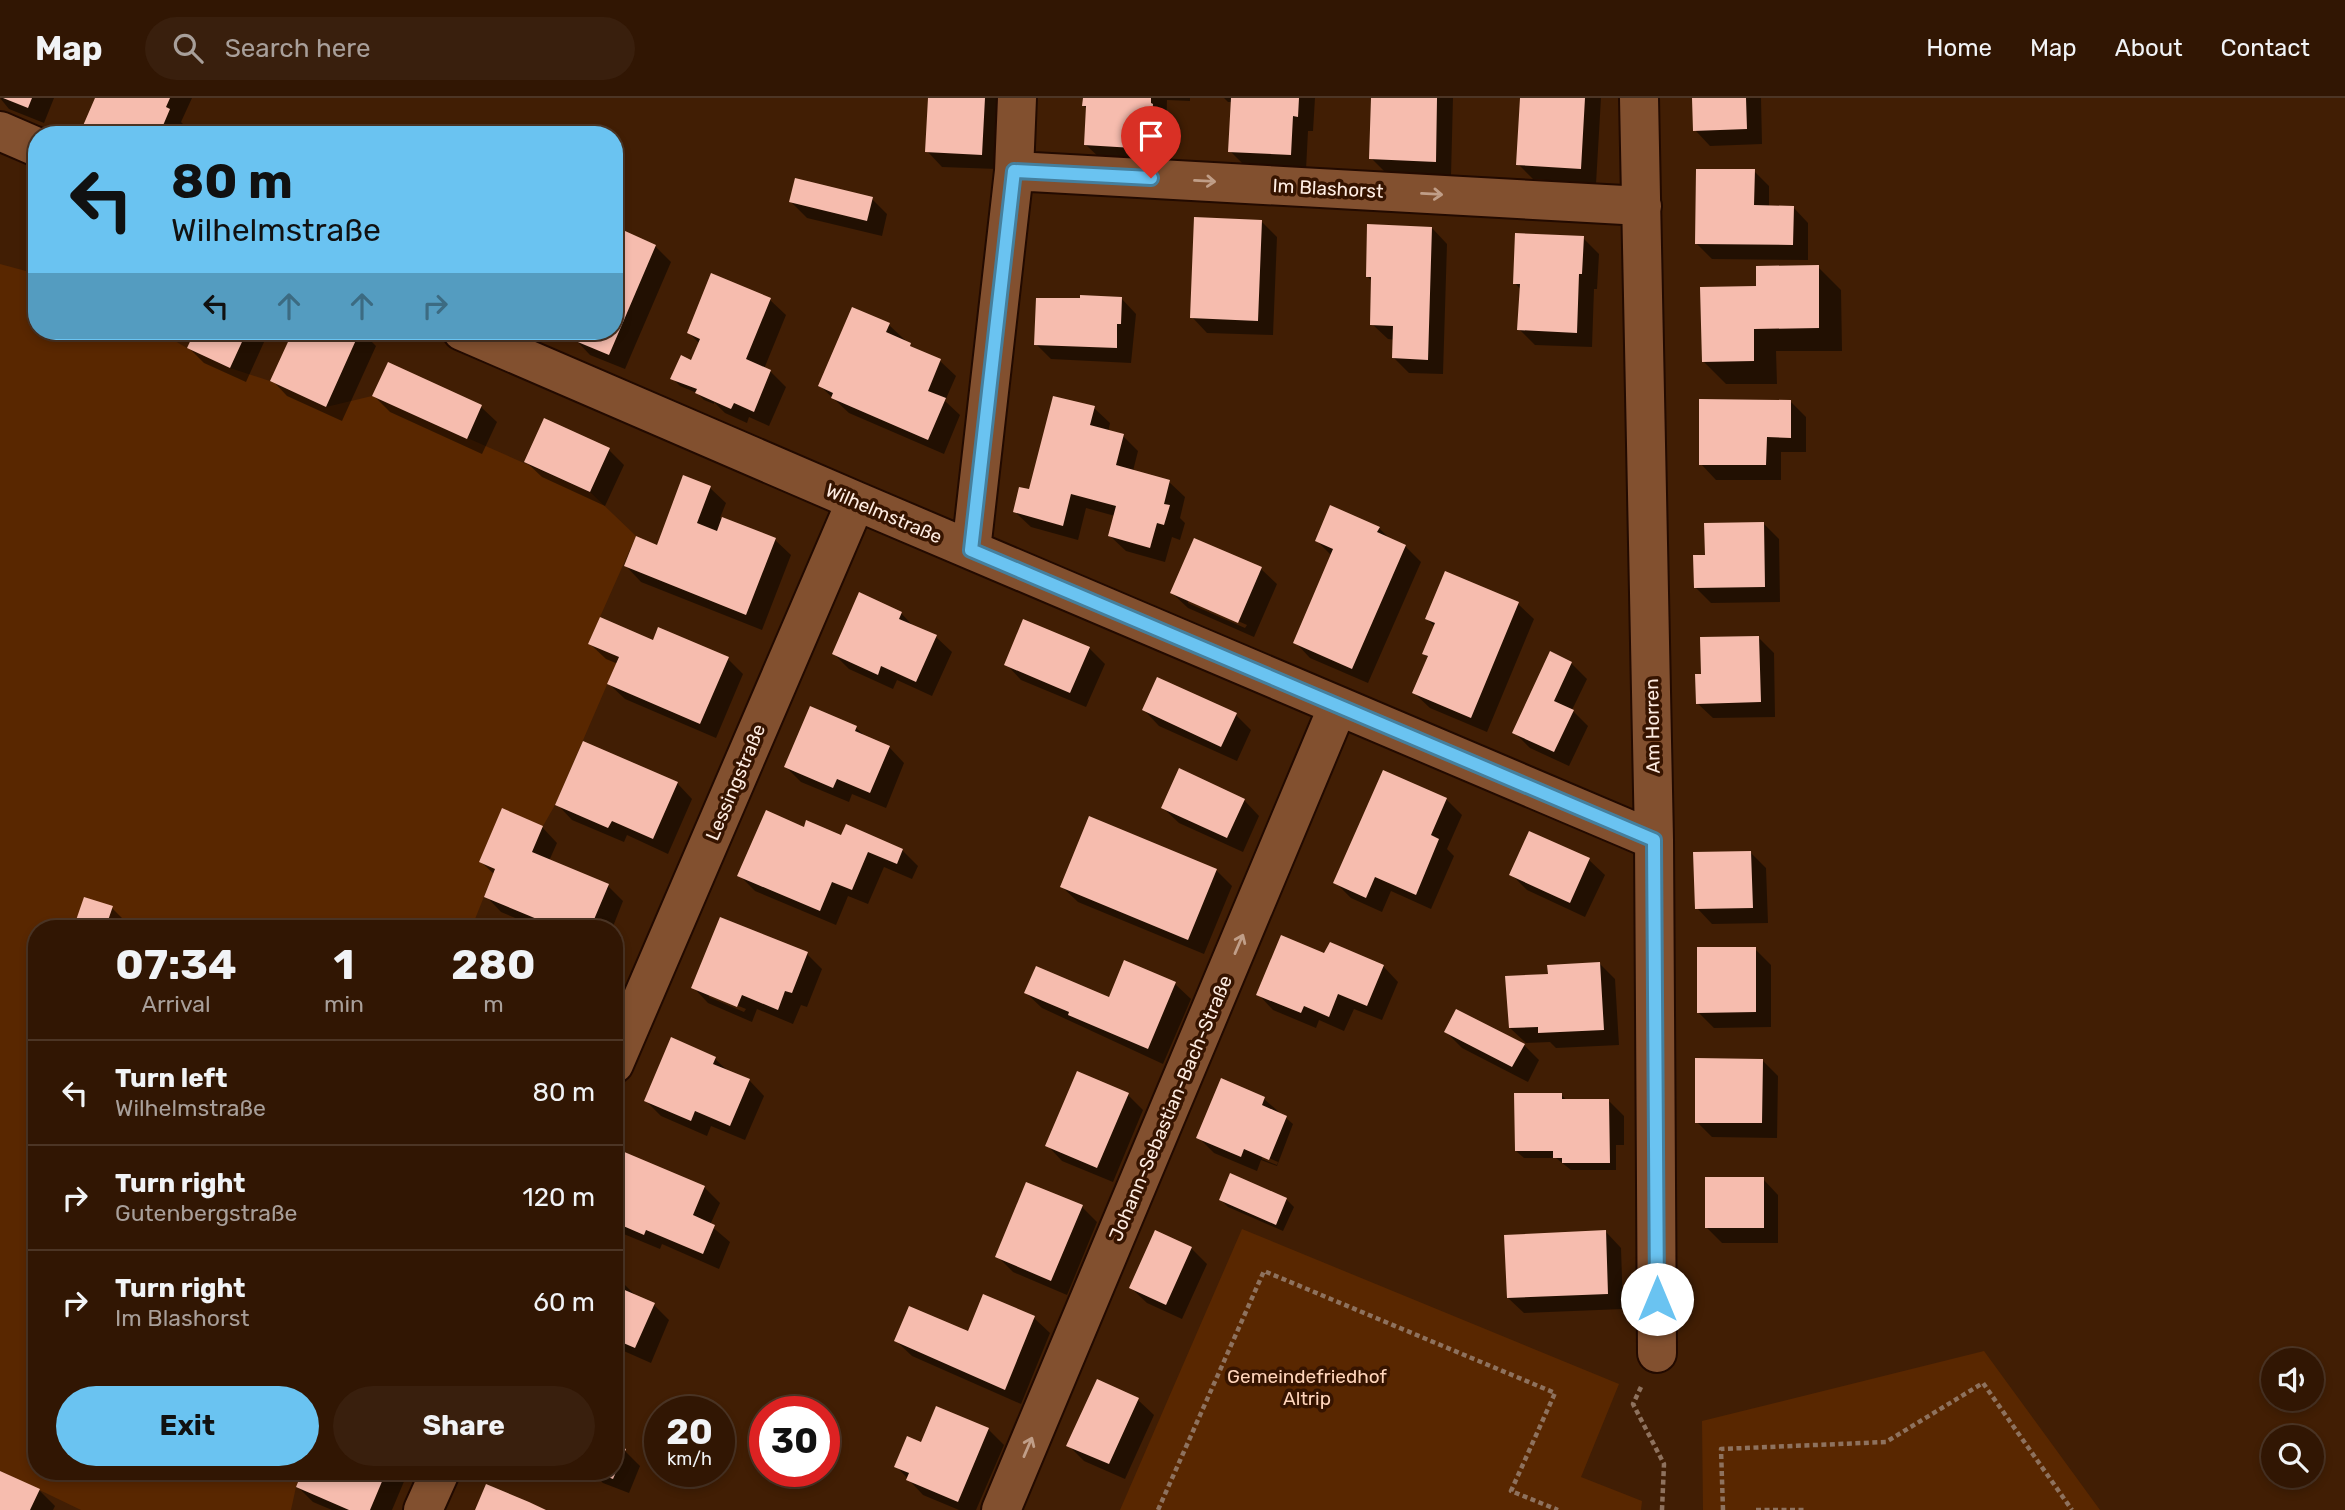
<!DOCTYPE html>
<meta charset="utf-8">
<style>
:root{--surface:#311603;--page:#391f0d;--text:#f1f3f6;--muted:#a89f9a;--line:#4c3525;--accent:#6ac3f1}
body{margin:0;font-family:Rubik,sans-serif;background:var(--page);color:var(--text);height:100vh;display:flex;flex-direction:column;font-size:26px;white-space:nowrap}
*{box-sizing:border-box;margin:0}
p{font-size:23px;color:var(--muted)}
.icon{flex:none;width:38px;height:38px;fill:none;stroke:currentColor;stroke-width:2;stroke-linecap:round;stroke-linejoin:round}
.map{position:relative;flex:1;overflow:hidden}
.panel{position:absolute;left:28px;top:822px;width:595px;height:560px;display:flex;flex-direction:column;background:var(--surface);border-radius:28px;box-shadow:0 4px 10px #0003,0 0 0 2px var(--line)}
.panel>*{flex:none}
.banner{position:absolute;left:28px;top:28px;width:595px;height:214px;border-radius:28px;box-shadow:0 4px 10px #0003,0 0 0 2px var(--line);background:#6ac3f1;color:#111;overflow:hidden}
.controls{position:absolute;left:2261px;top:1250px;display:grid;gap:14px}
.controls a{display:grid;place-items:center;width:63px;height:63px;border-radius:50%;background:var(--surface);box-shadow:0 4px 10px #0003,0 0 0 2px var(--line);font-size:35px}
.speed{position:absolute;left:644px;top:1298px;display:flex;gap:14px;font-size:35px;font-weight:700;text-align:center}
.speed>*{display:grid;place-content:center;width:91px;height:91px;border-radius:50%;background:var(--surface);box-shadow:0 4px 10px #0003,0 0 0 2px var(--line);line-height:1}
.speed small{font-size:18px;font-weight:400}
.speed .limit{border:10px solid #d22;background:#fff;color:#111}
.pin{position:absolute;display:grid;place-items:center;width:60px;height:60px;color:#fff;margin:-72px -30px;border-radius:50% 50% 50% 0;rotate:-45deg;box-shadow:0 0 7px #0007}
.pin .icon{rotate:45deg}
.me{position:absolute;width:77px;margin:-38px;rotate:0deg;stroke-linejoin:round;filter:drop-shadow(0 0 5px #0008)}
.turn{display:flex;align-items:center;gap:24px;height:147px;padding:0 28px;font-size:32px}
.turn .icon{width:91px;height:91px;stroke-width:2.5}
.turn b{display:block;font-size:49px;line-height:60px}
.lanes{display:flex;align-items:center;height:66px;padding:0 28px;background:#0003;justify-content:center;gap:35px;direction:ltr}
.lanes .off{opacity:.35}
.eta{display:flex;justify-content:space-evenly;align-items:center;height:119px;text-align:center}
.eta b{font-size:42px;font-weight:700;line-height:49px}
.primary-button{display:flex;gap:14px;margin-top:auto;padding:14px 28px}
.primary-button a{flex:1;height:80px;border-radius:42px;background:var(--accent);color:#111;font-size:28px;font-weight:700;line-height:80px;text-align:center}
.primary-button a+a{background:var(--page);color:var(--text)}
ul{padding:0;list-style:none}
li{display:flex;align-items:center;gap:21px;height:105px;padding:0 28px;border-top:2px solid var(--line)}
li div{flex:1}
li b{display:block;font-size:26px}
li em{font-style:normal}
header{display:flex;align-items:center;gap:42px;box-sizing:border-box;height:98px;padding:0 35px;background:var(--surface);border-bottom:2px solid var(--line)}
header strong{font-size:33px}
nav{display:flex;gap:38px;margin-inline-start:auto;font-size:24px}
.search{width:490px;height:63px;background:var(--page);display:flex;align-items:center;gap:18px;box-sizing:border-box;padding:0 24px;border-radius:38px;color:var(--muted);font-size:26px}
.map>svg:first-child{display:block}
.green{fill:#592700}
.shadow{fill:#0007;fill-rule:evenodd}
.building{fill:#f6bcae}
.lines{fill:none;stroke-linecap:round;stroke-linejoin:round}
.minor-casing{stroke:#220a00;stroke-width:42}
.path{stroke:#8e725e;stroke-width:4.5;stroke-dasharray:5 3.5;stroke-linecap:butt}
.minor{stroke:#82502f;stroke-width:38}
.oneway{stroke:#c09e88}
.route-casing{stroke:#457f9d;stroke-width:18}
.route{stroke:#6ac3f1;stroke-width:12}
.labels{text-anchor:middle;stroke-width:7;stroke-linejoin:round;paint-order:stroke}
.street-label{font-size:19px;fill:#feece1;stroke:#361400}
.park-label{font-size:19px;fill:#ffd5bb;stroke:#361400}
</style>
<header>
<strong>Map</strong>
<div class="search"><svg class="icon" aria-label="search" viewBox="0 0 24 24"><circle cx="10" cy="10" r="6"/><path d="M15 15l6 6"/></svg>Search here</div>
<nav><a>Home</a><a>Map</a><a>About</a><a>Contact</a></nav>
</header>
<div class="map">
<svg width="2345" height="1412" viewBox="0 0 2345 1412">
<rect width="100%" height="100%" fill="#411e04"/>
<path class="green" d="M0,166l37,10v57h121l29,17 43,20 40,13 56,26 46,-11 218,96 46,44 -48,108 31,13 -64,148 -12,21 -41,-17 -23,53 16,7 -24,60h-434v543h265l-6,15 -5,23h-210l-81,-39z
M1242,1131l377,155 -38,93 61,24 -1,9h-521z
M1984,1253l116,159h-397l-1,-89z"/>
<path class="shadow" d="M0,0h54l-10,25 -35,-14z
M96,0h96l-11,24 4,4 -4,9h-90l-7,-7z
M930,0h71l-4,71 -55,-2 -15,-16z
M1085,0h105v3l-23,-1 -2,64 -63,-4 -16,-15 2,-35 -4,-4z
M1224,0h91l-2,33h-5l-2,39 -60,-3 -16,-16 3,-49h-5z
M1372,0h81l-2,78 -64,-2 -16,-16z
M1521,0h80l-5,86 -63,-5 -15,-15z
M1694,0h67l1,46 -52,2 -15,-16z
M1754,73l15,15v21h24l15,16v37l-96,-1 -15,-15z
M872,101l15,15 -5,22 -75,-18 -16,-16z
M1261,123l16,16 -4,98 -66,-2 -15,-16z
M614,130l41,18 16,16 -46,107 -35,-14 -15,-16 3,-8h36z
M1432,130l15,16 -4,130 -34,-1 -15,-15 1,-18 -7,-1 -16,-15 1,-42 -6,-6z
M1583,140l16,16 -2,35h-3l-2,58 -57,-2 -16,-16 2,-39 -6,-7z
M1818,169l23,23 1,61h-66l1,33h-51l-23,-23 54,-74z
M1121,200l15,16 -5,49 -80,-4 -15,-15z
M770,202l16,15 -22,54 7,3 15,15 -17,39 -20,-9 -2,6 -22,-10 -11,-11v2l-10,-4 -7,-7 -17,-7 -8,-8 20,-16 8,-18 -11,-11z
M853,211l36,16 16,15 -1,2 12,9 24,10 16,15 -11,25 15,14 -16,39 -95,-41 -29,-27z
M196,233h73l-23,51 -42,-19 -15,-15z
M294,233h67l15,15 -34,75 -55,-25 -15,-16z
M374,298l107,11 16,15 -15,32 -92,-42z
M1790,303l16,16v35h-25v28h-65l-15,-16z
M1094,310l16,15 -2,9 15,4 15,15 -5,20 36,11 16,15 -5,21 5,5 -5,17 -8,-3 -7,25 -39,-11 -16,-15 5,-20 -29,-8 -8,32 -47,-13 -16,-15z
M609,352l15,15 -19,41 -63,-29 -16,-15z
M710,390l16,15 -6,15 55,22 16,15 -29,75 -121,-48 -15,-16 32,-18z
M1763,425l16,16 1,63 -69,1 -16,-16 12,-30z
M1379,430l11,11 15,7 16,16 -53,121 -58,-25 -15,-16 37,-86 -15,-15z
M1195,442l66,29 16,15 -23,53 -66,-29 -16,-15zM1188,501l59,26 -2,3 -57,-25z
M1518,506l16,15 -47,113 -57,-24 -16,-15 15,-35 -5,-4 11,-27 -8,-8z
M901,515l14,15 21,9 16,15 -20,44 -35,-16 -4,9 -44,-20 -15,-15z
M1759,540l15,15 1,64 -62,1 -16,-15 6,-28z
M654,544l74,17 15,15 -27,64 -91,-39 -16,-15 9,-20 -12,-5 -16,-15z
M1089,550l16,16 -19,43 -65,-27 -15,-16z
M1571,565l16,16 -15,31 16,16 -19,40 -39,-18 -16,-16z
M811,610l45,20 11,10 22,9 15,16 -18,45 -34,-14 -3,8 -48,-20 -15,-15z
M1144,612l92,5 15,15 -14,31 -78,-35z
M677,685l15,16 -24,55 -41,-19 -3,7 -52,-22 -15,-16z
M1446,701l16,16 -15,34 7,7 -23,53 -40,-18 -9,21 -31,-14 -15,-15z
M1244,702l15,16 -16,36 -64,-29 -16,-15z
M542,729l15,16 -8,18 59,25 15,15 -11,28h-70l-41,-17 -15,-16 9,-21 -14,-13z
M805,731l97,21 16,16 -6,13 -28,-12 -16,37 -20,-8 -12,29 -81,-34 -16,-16z
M1751,755l15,15 2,55 -56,1 -15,-16z
M1589,762l16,15 -20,42 -58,-27 -16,-16z
M1216,772l16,16 -28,68 -126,-52 -16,-15z
M85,801l27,9 15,15 -2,6h-50z
M1755,851l16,16v62l-57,1 -16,-16z
M807,856l15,15 -15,38 -6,-2 -8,19 -36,-15 -5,13 -44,-19 -15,-16zM709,896l37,15 -2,3 -35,-15z
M1325,858l58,10 15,16 -16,38 -28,-11 -10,22 -25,-11 -3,8 -43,-18 -15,-16z
M1600,866l15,15 4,66 -63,3 -6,-6 -24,1 -16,-15 40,-53z
M1175,886l16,15 -28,65 -121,-56 -16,-15 84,6z
M1446,934l78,13 15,15 -11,22 -66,-34z
M715,961l14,13 20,8 15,16 -19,44 -34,-14 -4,10 -46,-20 -15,-15z
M1762,962l16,16 -1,62 -65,-1 -15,-15z
M1561,996l6,7 41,-1 16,16v29h-8v25h-45l-15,-12h-32l-8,-7z
M1128,997l15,15 -30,72 -51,-21 -15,-16z
M1264,1001l29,25 -16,42 -16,-6 -4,11 -43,-18 -16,-16zM1262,1057l16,7 -1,3 -15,-6z
M614,1075l90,14 16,16 -10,22 20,17 -11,27 -57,-25 -2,5 -46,-19z
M1763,1081l15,16v48h-56l-16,-16z
M1286,1101l8,8 -11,24 -55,-24 -7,-7z
M1082,1109l15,15 -30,73 -54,-23 -16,-16z
M1606,1134l15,16 2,61 -99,4 -16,-15z
M1156,1135l35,15 16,16 -25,55 -35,-16 -16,-15z
M614,1181l8,3 16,16 16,7 15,15 -18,43 -34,-15 -3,7z
M984,1198l50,22 16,15 -29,71 -109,-48 -16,-15 73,-8z
M1138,1302l16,15 -29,64 -41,-18 -16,-16z
M988,1331l16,16 -28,65h-17l-36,-15 -27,-29 26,-22z
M625,1353l15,15 -11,27 -26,-10 -11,-11h22z
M304,1374h104l-16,38h-60l-19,-8 -15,-15z
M0,1375l39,17 16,16 -2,4h-53z"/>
<path class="building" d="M3,0h29l-4,10z
M95,0h75l-4,9 4,2 -11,26h-62l-15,-7z
M928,0h57l-3,57 -57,-3z
M1083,0h68v5l2,1 -3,45 -66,-4 2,-39h-4z
M1231,0h68l-1,19 -5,-1 -2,39 -63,-3z
M1371,0h66l-1,64 -67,-3z
M1520,0h65l-4,71 -65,-4z
M1692,0h54l1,31 -54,2z
M1696,71h59l-1,36 40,1 -1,39 -98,-1z
M795,80l78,19 -6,24 -78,-19z
M1194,119l68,3 -4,101 -68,-3z
M1367,126l65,3 -4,133 -36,-2 1,-32 -23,-1 1,-48h-5z
M614,128l42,19 -47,110 -36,-15 4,-9h37z
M1515,135l69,3 -2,38h-3l-2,59 -60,-3 3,-46h-7z
M1819,167v63l-65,1v32l-52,1 -2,-75 56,-1v-20z
M711,175l60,25 -25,61 25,11 -17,42 -20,-9 -3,6 -36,-16 2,-4 -27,-10 11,-24 10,5 9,-21 -13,-6z
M1080,197l42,2 -1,27h-4v24l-83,-3 2,-47h44z
M852,209l38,16 -4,9 25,11 -1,3 31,13 -13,32 18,7 -18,42 -97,-42 2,-5 -15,-7z
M195,233h52l-17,37 -43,-20z
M293,233h67l-34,76 -56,-26z
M388,264l94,43 -15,34 -95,-43z
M1053,298l42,10 -5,19 34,9 -8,31 54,15 -6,24 6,1 -6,20 -7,-2 -7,25 -42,-12 8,-30 -45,-12 -8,32 -50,-14 6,-25 10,2z
M1699,301l92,1v38l-24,-1 -1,28h-67z
M544,320l66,30 -20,44 -66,-30z
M683,377l28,11 -14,37 20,8 5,-14 54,21 -30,77 -122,-49 12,-30 21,9z
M1330,407l50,22 -3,5 29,13 -54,124 -59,-26 40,-94 -18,-8z
M1764,424l1,65 -71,1 -1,-33h12l-1,-32z
M1194,440l68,29 -24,56 -68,-30z
M1445,473l74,31 -48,116 -59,-25 16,-37 -6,-2 13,-31 -10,-4z
M859,494l43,20 -3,7 38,16 -21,47 -35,-16 -3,9 -46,-21z
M600,519l53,23 5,-13 71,30 -29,67 -93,-40 12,-27 -31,-13z
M1023,521l67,28 -20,46 -66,-28z
M1759,538l2,66 -65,2 -1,-30h6l-1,-37z
M1550,553l22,11 -18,39 20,9 -20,42 -42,-19z
M1157,579l80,36 -16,34 -79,-37z
M810,608l47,20 -2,5 35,15 -20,47 -33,-14 -4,9 -49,-21z
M583,643l95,41 -25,57 -41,-18 -4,7 -53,-23z
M1179,670l66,31 -18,39 -66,-30z
M1383,672l64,28 -16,37 8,4 -23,56 -41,-18 -9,21 -33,-15z
M502,710l41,18 -11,26 77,32 -19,45h-29l-77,-32 11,-28 -16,-7z
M766,712l38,17 2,-7 35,15 5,-11 57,25 -6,15 -29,-12 -16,38 -20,-8 -12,29 -83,-35z
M1089,718l128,53 -29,71 -128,-53z
M1529,733l61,27 -20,45 -61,-28z
M1751,753l2,57 -58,1 -2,-57z
M84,799l29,9 -8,23h-32z
M720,819l88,35 -16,41 -7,-2 -7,19 -36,-15 -5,12 -46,-19z
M1281,837l43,18 6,-11 54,23 -17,41 -29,-12 -9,23 -25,-11 -3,7 -45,-18z
M1697,849h59v65l-59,1z
M1124,862l52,22 -28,67 -80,-34 1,-3 -45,-19 12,-27 73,31z
M1600,864l4,68 -66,3v-6l-29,1 -4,-52 43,-2 -1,-9z
M1456,911l69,35 -13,23 -68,-35z
M671,939l45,20 -3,7 37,15 -20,47 -35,-15 -4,10 -47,-20z
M1695,960l68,1 -1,64h-67z
M1077,973l52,22 -32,75 -52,-22z
M1221,980l44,19 -3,8 25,11 -18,44 -25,-11 -3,8 -45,-19z
M1514,995h48v6h47l1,64h-48v-5h-9v-7h-38z
M622,1053l83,35 -12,29 22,10 -12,29 -57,-24 -2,5 -30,-13v-53z
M1230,1075l57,25 -11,27 -57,-25z
M1705,1079h59v51h-59z
M1026,1084l57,23 -32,76 -56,-24z
M1155,1132l37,17 -26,58 -37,-17z
M1606,1132l2,64 -101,4 -3,-63z
M614,1179l9,4 -3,7 35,15 -20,45 -21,-9z
M983,1196l52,22 -30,74 -111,-49 15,-35 59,25z
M1097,1281l42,19 -30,66 -43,-18z
M936,1308l53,22 -31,74 -52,-22 3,-7 -15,-6 13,-31 14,6z
M614,1346l12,5 -13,30 -18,-7h19z
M0,1373l40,18 -10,21h-30z
M302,1374h84l-16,38h-21l-53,-23z
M486,1386l43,18 17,8h-71z"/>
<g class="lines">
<g class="minor-casing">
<path id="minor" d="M1639,0l15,742 3,513
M0,33l37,16
M1014,73l628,35
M462,233l394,170 798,339
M971,452l43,-379 3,-73
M614,966l242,-563
M423,1412l17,-38
M1001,1412l337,-804"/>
</g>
<path class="path" d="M1641,1289l-8,17 31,60 -2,46
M1158,1412l106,-239 291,122 -44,98 47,19
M1723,1412l-2,-61 165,-7 97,-59 89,127
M1756,1412h49"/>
<use href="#minor" class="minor"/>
</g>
<defs><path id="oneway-shaft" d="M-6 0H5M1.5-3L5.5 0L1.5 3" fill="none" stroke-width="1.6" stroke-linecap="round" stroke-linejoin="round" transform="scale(1.75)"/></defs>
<g class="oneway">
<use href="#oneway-shaft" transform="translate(1205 83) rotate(3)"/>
<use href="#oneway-shaft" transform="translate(1432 96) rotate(3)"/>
<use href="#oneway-shaft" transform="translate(1239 846) rotate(-67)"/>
<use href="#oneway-shaft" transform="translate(1028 1349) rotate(-67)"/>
</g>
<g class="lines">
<g class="route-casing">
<path id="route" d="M1151,80l-137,-7 -43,379 683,290 3,459"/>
</g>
<use href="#route" class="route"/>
</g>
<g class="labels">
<g class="street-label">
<text transform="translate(1328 90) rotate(3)" y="7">Im Blashorst</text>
<text transform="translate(884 415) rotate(23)" y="7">Wilhelmstraße</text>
<text transform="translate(1652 628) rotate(-91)" y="7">Am Horren</text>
<text transform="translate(735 684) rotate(-67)" y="7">Lessingstraße</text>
<text transform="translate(1170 1010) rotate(-67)" y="7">Johann-Sebastian-Bach-Straße</text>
</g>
<g class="park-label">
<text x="1307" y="1285">Gemeindefriedhof<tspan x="1307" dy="22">Altrip</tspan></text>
</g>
</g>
</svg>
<div class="controls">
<a><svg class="icon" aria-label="sound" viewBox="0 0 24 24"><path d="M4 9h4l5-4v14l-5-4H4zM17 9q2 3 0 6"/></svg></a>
<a><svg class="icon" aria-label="search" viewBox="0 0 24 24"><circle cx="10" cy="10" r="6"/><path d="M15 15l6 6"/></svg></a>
</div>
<div class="speed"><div>20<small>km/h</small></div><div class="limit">30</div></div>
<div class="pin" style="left:1151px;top:80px;background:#d93025"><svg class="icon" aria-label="arrive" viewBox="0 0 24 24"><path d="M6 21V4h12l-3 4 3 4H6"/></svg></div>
<svg class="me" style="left:1657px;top:1201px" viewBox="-20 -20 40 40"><circle r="19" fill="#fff"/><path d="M0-13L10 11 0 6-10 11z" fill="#6ac3f1"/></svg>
<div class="banner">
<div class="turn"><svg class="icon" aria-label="left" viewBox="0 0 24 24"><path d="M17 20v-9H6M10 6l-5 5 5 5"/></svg><div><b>80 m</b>Wilhelmstraße</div></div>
<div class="lanes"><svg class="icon" aria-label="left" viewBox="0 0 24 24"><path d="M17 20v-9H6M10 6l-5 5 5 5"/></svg><svg class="icon off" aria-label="ahead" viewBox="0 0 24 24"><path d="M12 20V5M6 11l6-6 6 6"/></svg><svg class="icon off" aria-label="ahead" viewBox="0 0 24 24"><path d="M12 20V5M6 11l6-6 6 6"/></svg><svg class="icon off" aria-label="right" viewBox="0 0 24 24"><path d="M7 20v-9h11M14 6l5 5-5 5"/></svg></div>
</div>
<section class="panel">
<div class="eta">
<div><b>07:34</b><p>Arrival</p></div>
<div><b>1</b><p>min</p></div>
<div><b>280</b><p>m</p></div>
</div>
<ul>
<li><svg class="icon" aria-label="left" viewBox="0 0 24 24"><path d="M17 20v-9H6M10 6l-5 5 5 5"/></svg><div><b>Turn left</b><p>Wilhelmstraße</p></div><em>80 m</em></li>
<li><svg class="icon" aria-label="right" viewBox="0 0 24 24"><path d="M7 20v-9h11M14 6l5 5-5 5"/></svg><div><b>Turn right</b><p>Gutenbergstraße</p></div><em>120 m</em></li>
<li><svg class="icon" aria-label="right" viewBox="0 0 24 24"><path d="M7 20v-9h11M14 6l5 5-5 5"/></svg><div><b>Turn right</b><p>Im Blashorst</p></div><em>60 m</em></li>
</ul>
<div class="primary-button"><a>Exit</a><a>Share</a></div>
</section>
</div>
